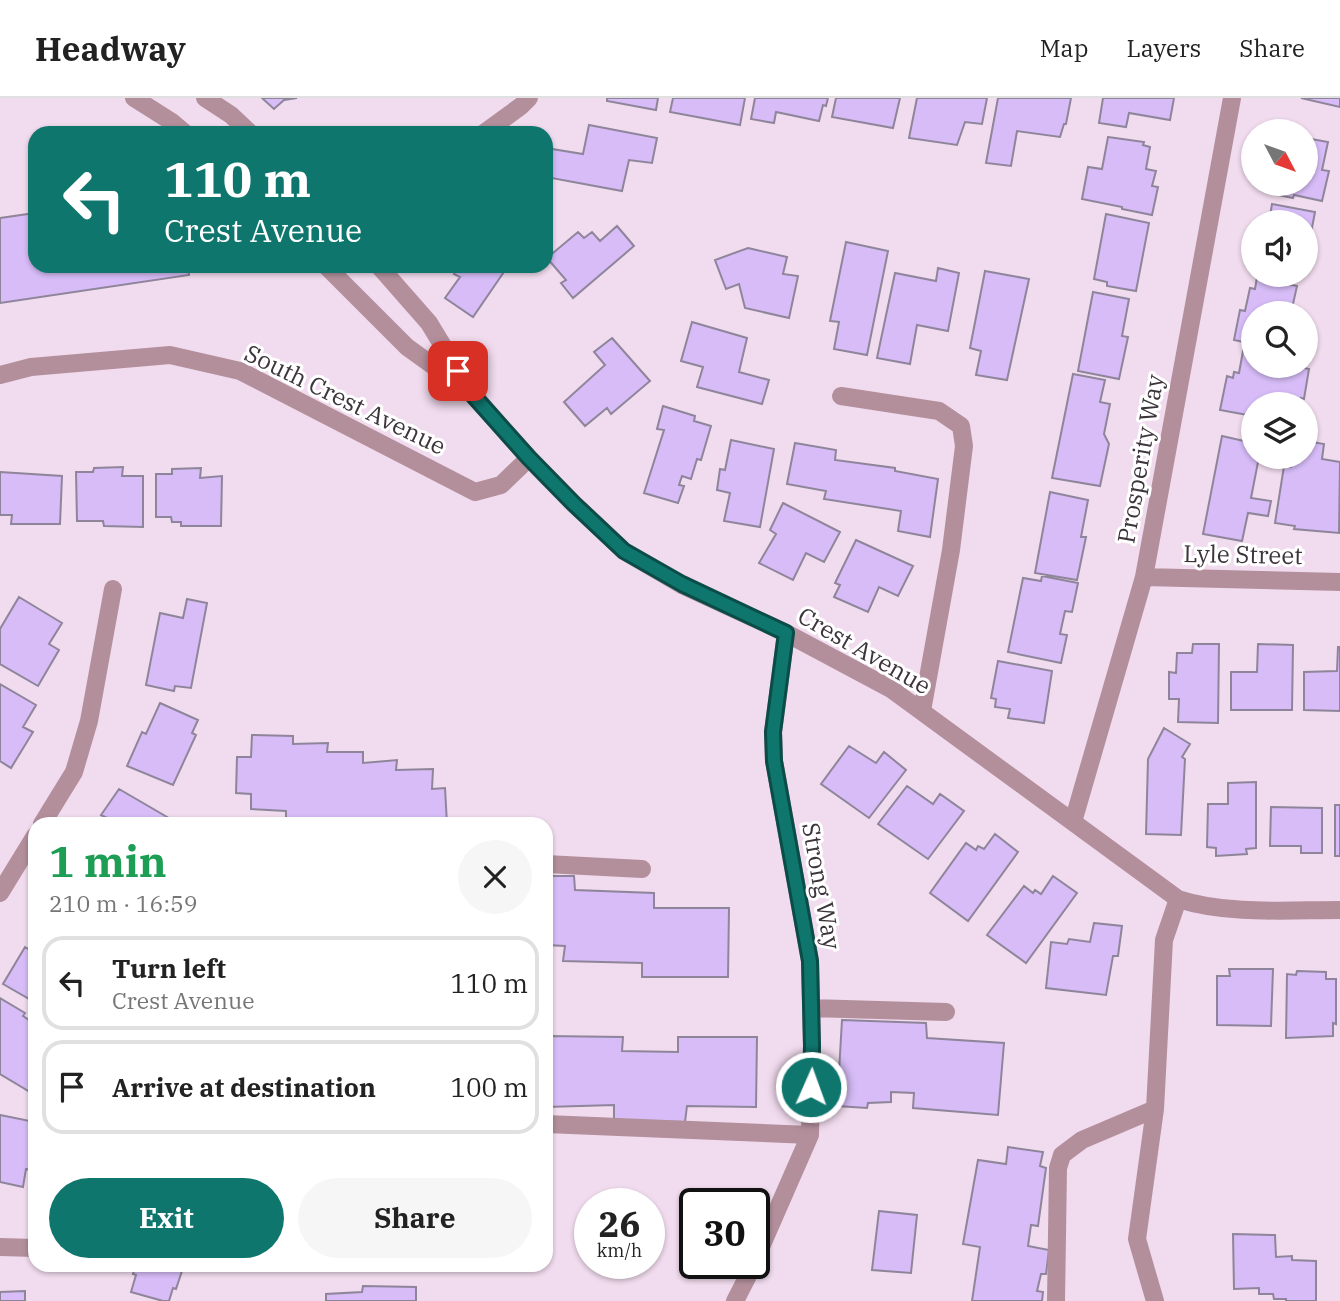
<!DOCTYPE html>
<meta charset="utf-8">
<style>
:root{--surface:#fff;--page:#f6f6f6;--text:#222;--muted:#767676;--line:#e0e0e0;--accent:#0f766e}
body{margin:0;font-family:"IBM Plex Serif",serif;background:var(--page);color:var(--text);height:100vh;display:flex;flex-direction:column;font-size:26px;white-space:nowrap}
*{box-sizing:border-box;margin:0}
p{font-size:23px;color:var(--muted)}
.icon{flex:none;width:38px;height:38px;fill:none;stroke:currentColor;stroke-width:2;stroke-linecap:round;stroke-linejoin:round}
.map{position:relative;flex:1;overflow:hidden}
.side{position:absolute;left:28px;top:719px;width:525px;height:455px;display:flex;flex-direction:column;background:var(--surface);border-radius:21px;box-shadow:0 2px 5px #0004}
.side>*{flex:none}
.hud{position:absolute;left:28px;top:28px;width:525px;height:147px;border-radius:21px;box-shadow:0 2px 5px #0004;background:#0f766e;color:#fff;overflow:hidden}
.needle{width:46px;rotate:131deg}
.buttons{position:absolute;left:1241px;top:21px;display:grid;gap:14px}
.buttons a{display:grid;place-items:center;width:77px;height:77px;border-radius:50%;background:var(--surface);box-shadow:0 2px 5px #0004;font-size:35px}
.speed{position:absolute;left:574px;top:1090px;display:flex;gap:14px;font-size:35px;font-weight:700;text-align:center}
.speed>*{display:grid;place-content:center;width:91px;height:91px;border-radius:50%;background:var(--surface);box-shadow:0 2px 5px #0004;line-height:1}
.speed small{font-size:18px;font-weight:400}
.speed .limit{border:4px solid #111;border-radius:10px;background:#fff;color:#111}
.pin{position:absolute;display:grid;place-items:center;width:60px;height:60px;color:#fff;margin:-30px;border-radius:14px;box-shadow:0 4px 10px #0006}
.me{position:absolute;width:77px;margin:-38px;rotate:2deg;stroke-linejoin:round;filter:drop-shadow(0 0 5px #0008)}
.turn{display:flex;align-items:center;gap:24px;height:147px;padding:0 21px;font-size:32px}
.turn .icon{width:91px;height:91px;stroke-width:2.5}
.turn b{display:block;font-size:49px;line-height:60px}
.round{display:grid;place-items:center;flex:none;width:74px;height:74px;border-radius:37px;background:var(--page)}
.overview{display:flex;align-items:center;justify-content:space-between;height:119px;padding:0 21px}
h1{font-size:42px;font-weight:700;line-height:52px;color:#1e9e55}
.cta{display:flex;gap:14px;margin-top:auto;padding:14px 21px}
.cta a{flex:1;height:80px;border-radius:42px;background:var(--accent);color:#fff;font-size:28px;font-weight:700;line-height:80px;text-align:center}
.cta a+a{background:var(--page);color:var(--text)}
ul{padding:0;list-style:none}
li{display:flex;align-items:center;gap:21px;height:94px;margin:0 14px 10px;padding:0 7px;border:4px solid var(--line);border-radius:21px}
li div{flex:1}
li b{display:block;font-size:26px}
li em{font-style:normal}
header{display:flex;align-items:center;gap:42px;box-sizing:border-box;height:98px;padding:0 35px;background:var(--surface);border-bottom:2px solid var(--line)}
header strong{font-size:33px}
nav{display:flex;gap:38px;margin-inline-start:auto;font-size:24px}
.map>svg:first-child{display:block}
.building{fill:#d7bcf7;stroke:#8f859b;stroke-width:2}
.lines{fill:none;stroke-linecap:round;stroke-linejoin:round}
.minor{stroke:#b38f9c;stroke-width:18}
.route-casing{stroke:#0a4d48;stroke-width:18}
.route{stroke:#0f766e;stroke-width:12}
.labels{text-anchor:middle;stroke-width:6;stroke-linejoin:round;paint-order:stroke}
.street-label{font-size:24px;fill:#3d353c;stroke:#fff}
</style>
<header>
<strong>Headway</strong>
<nav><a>Map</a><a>Layers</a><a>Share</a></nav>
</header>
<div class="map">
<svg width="1340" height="1203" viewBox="0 0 1340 1203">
<rect width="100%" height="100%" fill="#f1dbee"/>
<path class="building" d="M262,0h35l-13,2 -10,9z
M607,0h51l-2,12 -49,-9z
M673,0h72l-5,27 -70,-13z
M755,0h73l-2,8 -3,-1 -4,16 -43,-9 -2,11 -23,-4z
M836,0h64l-7,30 -61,-11z
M917,0h70l-5,26 -17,-2 -8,23 -48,-7z
M998,0h73l-5,26h-2l-4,13 -43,-6 -6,35 -25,-3z
M1103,0h71l-4,22 -41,-7 -3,14 -27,-4z
M1301,0h39v9z
M589,27l68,13 -5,25 -23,-3 -7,31 -76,-14v-29l37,6z
M1108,39l36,5 -1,3 7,2 -4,22 10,2 -4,15 6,1 -6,28 -30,-6v-2l-40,-8 6,-32 14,2z
M1306,40l22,4 -6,28 7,1 -7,30 -28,-6 -1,3 -24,-5 2,-9h35z
M1272,106l43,8 -5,26 -4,-1v-15h-37z
M35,115v53h153l1,9 -189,28v-85z
M1106,116l43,9 -13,68 -29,-5v-4l-13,-3z
M617,128l17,20 -61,52 -12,-15 5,-3 -19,-22 31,-26 6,6 8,-6 8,9z
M846,144l42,9 -21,104 -33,-6 5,-27 -9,-1z
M748,150l39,9 -4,17 15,2 -9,42 -44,-10 -6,-24 -13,5 -11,-29z
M459,168h49l-35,51 -28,-19 15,-21 -6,-3z
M938,170l21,5 -11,58 -31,-6 -7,39 -33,-6 18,-85 41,8z
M985,173l44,8 -22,101 -31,-5 5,-24 -11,-3z
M1257,179l40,9 -6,27h-38v31l-19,-4 6,-30 5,1 5,-23 5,1z
M1093,194l36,7 -7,37 6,1 -9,42 -41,-8z
M692,224l55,16 -8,34 30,8 -7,24 -65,-17 6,-20 -22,-6z
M612,240l38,43 -39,33 -4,-6 -22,18 -21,-24 41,-37 -11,-13z
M1243,253l10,2v13h42l14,3 -5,30 -3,-1 -1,6h-47v12l-33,-6 7,-34 6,2 1,-6 5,1z
M1073,276l32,6 -5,22 10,2 -6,30 5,10 -9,42 -48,-8z
M663,308l32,10 -1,5 17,5 -10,34 -4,-1 -6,20 -9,-3 -3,9 5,1 -6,17 -34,-10 20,-63 -7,-1z
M1222,338l31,7v14h6l-8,41 20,3 -3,15 -20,-3 -6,28 -39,-7z
M731,342l43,9 -14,78 -36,-6 6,-28 -13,-3 3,-21 5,1z
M1306,343l18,3 -2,15 18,3 -1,71 -45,-4 1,-3 -20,-3 9,-57 7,1 2,-10h13z
M795,345l41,7 -1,10 60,8v3l43,8 -8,58 -32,-6 3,-20 -77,-12 2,-8 -39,-7z
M123,369l-1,9h21v51l-39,-1 -1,-5h-26l-1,-49h17l1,-4z
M201,370l-1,10 22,-2 -1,50h-40v-4h-9l-1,-5h-15v-43h16v-5z
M0,374l62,4 -2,48h-49l1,-9h-12z
M1050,394l38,8 -7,37h5l-9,43 -42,-7z
M783,405l57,29 -16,30 -18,-9 -13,27 -34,-17 17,-29 -6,-4z
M856,442l57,26 -15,30 -19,-9 -11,25 -34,-15 6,-12 -5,-2z
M1042,478l36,7 -6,29 -7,-1 -5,23 7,1 -6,28 -53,-11 15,-74 18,3z
M19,499l43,26 -13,21 10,6 -21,36 -38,-22v-35z
M187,501l20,4 -16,85 -16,-2 -1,5 -28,-6 14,-72 23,5z
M1193,546h26l-1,79 -40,-1 1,-23h-10v-27l7,1 1,-20h15z
M1258,546l35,1 -1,65h-61v-38h26z
M1338,549h2v64l-36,-1v-38l33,-1z
M998,563l54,10 -8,52 -36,-5 2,-9 -15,-2 1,-8 -5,-1z
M0,586l36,21 -13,22 10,5 -22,36 -11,-7z
M160,605l38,17 -6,13 4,2 -23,50 -46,-19 15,-34 4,2z
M1164,630l26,16 -8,13 3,2 -4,76 -35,-1 2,-75z
M252,637l41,1v8l35,-1 -1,9h36v11l34,-3 -1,10 37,-1 -1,20 13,-1 2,36h-126v-5h-35v-8l-35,-2v-15l-15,-1 1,-36h14z
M849,648l27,17 8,-11 22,18 -37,48 -48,-34z
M1256,684v66l-10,1 1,5 -31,2v-8l-9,-1 1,-43h20v-21z
M907,688l26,18 7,-10 24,17 -36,48 -50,-35z
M119,691l60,35h-60l-18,-9z
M1335,707h5v51h-5z
M1271,709l51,1v45h-21v-7h-31z
M995,736l23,18 -50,69 -38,-28 36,-50 10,7 2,-4 6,3z
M546,778h28l1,14 79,3v15h75l-1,69h-86v-14l-79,-2 2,-15 -19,-1z
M1053,778l24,17 -51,70 -39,-28 37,-49 9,7 2,-3 6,4z
M1094,825l28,3 -4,30h-5l-7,39 -60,-7 5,-46 16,2 2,-5 21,3z
M25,849l10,6v42l-1,-1 -3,6 -28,-16z
M1229,871h44l-2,57 -54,-1v-49h13z
M1297,873l29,1v7h10v45l-3,-1v13l-47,2 1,-64 9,1z
M0,900l25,15 -2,3 12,8v71l-35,-21z
M842,922l84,3 1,15 77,5 -6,72 -85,-7 1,-15 -23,-1v10l-23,1 -1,5 -30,-2z
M546,938l77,1 -1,14 56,1v-15h79l-1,70 -69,-1 -2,16 -71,-1v-16l-68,2z
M0,1017l35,7v34l-5,14 -4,-1 -3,18 -23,-5z
M1008,1049l35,5 -3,14 6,2 -8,58 -7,-1 -3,21 21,4 -3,24h-5l-4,17 6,1 -1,9h-70l8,-54 -17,-3 15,-84 28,4z
M879,1113l38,4 -6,58 -39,-3z
M1233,1136l42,1 1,22 16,-1v4l24,1v40h-30v-2h-12l-1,-5h-14v-6l-25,1z
M135,1167h49l-8,24 -3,-1 -4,13h-6l-32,-9 5,-17 -3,-1z
M363,1188l53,1v14h-90v-7l36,-2z
M25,1193v10h-25v-9z"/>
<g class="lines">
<path class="minor" d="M134,0l38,24 13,11
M205,0l26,17 19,18
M484,35l37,-27 8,-8
M326,168l81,81 57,41
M379,168l50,57 43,71 57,64 45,46 50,47 58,34 104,48 105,56 287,210c49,16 110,11 162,11
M0,277l31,-8 139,-12 70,16 235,121 26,-7 28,-27
M841,298l98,15 22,15 3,20 -13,104 -29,161
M1144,479l196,5
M1073,724l71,-245 88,-479
M42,726l32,-52 15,-51 24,-132
M546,766l96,5
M0,795l35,-57
M811,910l135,4
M546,1026l264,11
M0,1149l35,1
M754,1165l56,-128 2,-89 -2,-85 -36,-200 -1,-29 13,-99
M735,1203l19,-37
M1056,1203l2,-133 4,-13 20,-15 73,-31
M1155,1203l-18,-62 18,-130 9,-169 14,-41"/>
</g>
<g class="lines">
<g class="route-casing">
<path id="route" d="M458,273l14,23 57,64 45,46 50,47 58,33 104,49 -13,99 1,29 36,200 2,85 -1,41"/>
</g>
<use href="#route" class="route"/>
</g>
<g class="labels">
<g class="street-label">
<text transform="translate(345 302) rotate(26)" y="8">South Crest Avenue</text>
<text transform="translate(1141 361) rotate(-80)" y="8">Prosperity Way</text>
<text transform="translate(1243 457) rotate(1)" y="8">Lyle Street</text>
<text transform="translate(864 553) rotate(30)" y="8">Crest Avenue</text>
<text transform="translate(821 788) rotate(80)" y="8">Strong Way</text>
</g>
</g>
</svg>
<div class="buttons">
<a><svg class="needle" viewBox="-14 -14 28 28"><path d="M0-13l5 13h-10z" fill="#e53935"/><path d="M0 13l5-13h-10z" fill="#767676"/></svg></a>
<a><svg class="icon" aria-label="sound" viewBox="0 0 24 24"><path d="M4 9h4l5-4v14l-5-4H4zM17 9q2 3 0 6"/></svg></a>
<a><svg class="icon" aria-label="search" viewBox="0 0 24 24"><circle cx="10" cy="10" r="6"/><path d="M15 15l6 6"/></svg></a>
<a><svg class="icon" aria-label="layers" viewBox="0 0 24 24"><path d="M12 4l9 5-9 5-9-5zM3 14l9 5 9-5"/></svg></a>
</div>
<div class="speed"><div>26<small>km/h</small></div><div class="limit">30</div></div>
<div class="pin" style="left:458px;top:273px;background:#d93025"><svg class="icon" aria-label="arrive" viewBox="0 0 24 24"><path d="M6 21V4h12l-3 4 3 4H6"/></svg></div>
<svg class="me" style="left:811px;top:989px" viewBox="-20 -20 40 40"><circle r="17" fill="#0f766e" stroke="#fff" stroke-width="3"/><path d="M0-11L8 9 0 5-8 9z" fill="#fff"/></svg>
<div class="hud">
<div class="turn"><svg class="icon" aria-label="left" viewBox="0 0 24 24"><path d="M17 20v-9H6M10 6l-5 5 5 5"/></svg><div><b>110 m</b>Crest Avenue</div></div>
</div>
<section class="side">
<div class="overview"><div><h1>1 min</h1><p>210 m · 16:59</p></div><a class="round"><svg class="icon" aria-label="close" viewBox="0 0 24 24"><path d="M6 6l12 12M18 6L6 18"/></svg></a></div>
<ul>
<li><svg class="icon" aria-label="left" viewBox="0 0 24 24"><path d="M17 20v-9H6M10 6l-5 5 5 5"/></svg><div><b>Turn left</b><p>Crest Avenue</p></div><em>110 m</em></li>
<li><svg class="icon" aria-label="arrive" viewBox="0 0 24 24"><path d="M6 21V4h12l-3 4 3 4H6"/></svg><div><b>Arrive at destination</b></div><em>100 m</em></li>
</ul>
<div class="cta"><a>Exit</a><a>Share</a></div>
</section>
</div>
